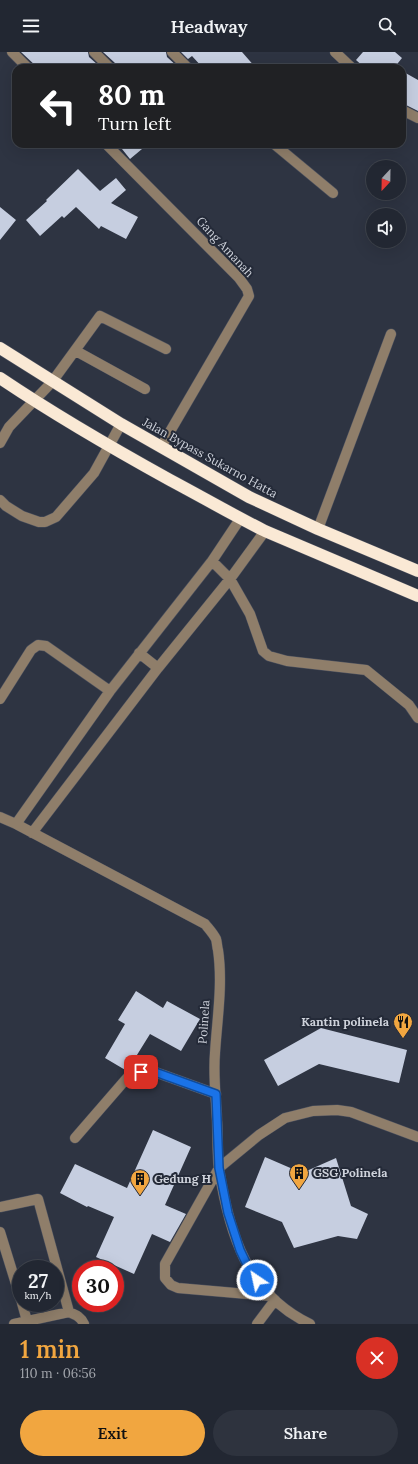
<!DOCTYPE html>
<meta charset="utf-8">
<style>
:root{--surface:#222732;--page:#2e333e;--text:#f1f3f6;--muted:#a2a5ac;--line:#3f444d;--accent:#f1a640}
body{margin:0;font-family:Lora,serif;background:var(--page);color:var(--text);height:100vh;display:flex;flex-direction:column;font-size:15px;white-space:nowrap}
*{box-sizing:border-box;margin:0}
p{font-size:13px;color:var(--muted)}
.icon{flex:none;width:22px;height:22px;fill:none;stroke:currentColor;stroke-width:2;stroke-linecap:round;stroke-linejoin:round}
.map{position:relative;height:1272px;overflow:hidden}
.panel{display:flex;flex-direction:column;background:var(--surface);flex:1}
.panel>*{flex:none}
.banner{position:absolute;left:12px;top:12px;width:394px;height:84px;border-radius:12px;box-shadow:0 4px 16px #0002,0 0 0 1px var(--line);background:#202124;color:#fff;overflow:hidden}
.needle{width:26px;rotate:202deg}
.controls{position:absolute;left:366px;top:108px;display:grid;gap:8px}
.controls a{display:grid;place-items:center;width:40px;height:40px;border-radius:50%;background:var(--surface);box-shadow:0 4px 16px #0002,0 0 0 1px var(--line);font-size:20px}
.speed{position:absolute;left:12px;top:1208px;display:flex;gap:8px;font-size:20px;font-weight:700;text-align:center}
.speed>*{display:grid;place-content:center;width:52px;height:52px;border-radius:50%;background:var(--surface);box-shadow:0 4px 16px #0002,0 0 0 1px var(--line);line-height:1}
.speed small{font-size:10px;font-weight:400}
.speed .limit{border:6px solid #d22;background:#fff;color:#111}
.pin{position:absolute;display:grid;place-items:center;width:34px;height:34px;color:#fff;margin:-17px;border-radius:8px;box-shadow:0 2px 6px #0006}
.me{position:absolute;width:44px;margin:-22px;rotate:326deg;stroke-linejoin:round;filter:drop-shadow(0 0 3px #0008)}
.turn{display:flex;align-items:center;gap:14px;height:84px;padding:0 20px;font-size:18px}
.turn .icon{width:52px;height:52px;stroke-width:2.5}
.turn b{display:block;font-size:28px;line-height:34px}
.round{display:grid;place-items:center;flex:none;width:42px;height:42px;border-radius:21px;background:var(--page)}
.headline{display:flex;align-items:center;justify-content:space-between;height:68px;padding:0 20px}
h1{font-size:24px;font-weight:600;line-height:30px;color:var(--accent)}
.action{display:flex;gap:8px;margin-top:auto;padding:8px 20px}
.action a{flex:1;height:46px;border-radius:24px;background:var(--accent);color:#111;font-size:16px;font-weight:600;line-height:46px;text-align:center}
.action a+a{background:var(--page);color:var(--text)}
header{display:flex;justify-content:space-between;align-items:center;height:52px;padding:0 20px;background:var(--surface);font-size:18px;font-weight:600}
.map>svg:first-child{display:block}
.building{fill:#c6cee0}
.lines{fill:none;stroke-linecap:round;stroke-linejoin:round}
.minor-casing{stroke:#4b505e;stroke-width:11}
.highway-casing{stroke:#4b505e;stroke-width:13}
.minor{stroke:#8f7e6a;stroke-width:10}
.highway{stroke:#fae9d5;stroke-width:12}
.route-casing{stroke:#114b97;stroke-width:10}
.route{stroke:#1a73e8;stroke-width:7}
.labels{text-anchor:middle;stroke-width:4;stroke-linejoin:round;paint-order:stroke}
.street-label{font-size:12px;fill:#ced2db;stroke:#242a38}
.poi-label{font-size:12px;font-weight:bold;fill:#ced2db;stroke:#242a38;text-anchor:start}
</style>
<header><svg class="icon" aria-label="menu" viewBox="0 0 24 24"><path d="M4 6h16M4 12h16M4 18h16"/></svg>Headway<svg class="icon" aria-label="search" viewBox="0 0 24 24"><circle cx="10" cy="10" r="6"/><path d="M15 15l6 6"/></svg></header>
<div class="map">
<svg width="418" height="1272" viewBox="0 0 418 1272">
<rect width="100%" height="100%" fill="#2e3442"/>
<path class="building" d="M21,0h67l1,5 9,8 -3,3h-57z
M103,0h63l1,5 12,11h-62l-2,-5z
M181,0h61l14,16h-53l-11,-12 -4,3z
M363,0h32l7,6 -8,10h-29l-9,-8z
M402,19l16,9v31l-14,-7 3,-6 -5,-4z
M118,92h30l-18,15z
M78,117l22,22 16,-13 10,12 -15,13 27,14 -12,22 -25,-13 -2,3 -23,-22 -12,11 -2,-2 -22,20 -14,-16 21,-19 -1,-1z
M0,155l16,13 -16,20z
M136,939l27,17 4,-7 33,18 -19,32 -31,-17 -23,37 -22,-13 20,-34 -7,-4z
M321,976l86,22 -8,33 -80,-19 -41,22 -14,-26z
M153,1078l38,17 -26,58 21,9 -16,28 -18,-8 -18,40 -38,-17 18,-40 -26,-11 -1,1 -27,-14 15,-29 52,24z
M265,1105l37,16 34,-15 15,48 17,8 -11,25 -19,-3 -44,12 -12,-26 -37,-15z"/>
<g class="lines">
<g class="minor-casing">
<path id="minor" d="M12,0l16,16
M94,0l16,16
M172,0l16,16
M335,0l17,16
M402,58l16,8
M106,92l133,134 8,11 2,7 -88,151
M274,92l59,49
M76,299l69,38
M0,391l9,-16 43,-45 48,-66 66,33
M0,448l6,6 16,10 17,6h6l11,-5 38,-44 27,-49
M318,477l73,-195
M212,509l18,18 20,35 13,37 6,5 18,5 79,9 43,35 9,13
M139,601l19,15
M0,647l31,-49 7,-5 8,1 64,45
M0,765l16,7 189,100c4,5 8,9 11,15 1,3 1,8 2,11 5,34 -1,70 -3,103 -2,22 1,45 2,67 1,16 0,33 2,49 10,64 28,125 91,155
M16,772l94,-133 102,-130 28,-42
M32,781l126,-165 72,-89 35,-48
M75,1086l52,-60 14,-6h14l61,22
M0,1155l38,-8 31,113
M0,1180l21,68
M271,1244l-93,-8 -7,-3 -6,-7v-14l54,-96 40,-33 26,-17 28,-7 24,-1 14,2 67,25
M22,1251l5,18
M14,1272l55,-12c7,3 12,5 15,12
M257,1272l18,-24"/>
</g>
<g class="highway-casing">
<path id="highway" d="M0,296l121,76 128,73 69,32 100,42
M0,326c55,37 112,70 170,102 32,17 63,35 95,51l153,65"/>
</g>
<use href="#minor" class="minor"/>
<use href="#highway" class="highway"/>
</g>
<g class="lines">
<g class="route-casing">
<path id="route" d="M141,1020h14l61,22 3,74 9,45 12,37 10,21 7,9"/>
</g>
<use href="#route" class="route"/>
</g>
<defs>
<g id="restaurant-pin" transform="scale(1)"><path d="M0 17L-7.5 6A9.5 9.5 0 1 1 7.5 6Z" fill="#f1a640" stroke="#242a38"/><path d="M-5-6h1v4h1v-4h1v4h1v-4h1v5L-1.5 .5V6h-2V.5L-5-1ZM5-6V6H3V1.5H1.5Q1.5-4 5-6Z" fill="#111"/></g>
<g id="building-pin" transform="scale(1)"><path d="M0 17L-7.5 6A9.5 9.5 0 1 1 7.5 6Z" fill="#f1a640" stroke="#242a38"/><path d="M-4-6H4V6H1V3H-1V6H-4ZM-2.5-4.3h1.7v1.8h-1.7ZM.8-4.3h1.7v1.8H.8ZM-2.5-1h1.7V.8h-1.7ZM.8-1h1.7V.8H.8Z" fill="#111"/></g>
</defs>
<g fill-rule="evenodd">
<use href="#restaurant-pin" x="403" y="970"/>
<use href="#building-pin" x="299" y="1121"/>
<use href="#building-pin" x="140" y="1127"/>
</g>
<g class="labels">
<g class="street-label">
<text transform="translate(225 195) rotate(47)" y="4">Gang Amanah</text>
<text transform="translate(210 406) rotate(29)" y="4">Jalan Bypass Sukarno Hatta</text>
<text transform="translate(204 970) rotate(-86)" y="4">Polinela</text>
</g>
<g class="poi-label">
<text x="389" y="974" text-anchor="end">Kantin polinela</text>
<text x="313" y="1125">GSG Polinela</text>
<text x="154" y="1131">Gedung H</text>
</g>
</g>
</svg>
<div class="controls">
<a><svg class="needle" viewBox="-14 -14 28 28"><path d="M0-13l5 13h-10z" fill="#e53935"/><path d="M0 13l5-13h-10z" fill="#a2a5ac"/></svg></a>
<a><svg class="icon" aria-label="sound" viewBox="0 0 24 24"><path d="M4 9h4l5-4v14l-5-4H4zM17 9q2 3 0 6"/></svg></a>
</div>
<div class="speed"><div>27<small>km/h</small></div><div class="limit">30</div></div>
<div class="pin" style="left:141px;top:1020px;background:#d93025"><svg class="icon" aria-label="arrive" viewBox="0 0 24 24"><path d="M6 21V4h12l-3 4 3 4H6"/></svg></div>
<svg class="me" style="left:257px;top:1228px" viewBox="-20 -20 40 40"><circle r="17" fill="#1a73e8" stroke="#fff" stroke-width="3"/><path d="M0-11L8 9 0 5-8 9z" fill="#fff"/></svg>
<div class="banner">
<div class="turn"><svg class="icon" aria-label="left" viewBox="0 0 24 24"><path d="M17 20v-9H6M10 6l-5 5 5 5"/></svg><div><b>80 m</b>Turn left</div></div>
</div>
</div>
<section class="panel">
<div class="headline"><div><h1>1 min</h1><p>110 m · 06:56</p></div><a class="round" style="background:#d93025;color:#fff"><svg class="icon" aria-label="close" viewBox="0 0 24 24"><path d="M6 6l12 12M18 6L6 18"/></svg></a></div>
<div class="action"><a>Exit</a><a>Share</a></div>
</section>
